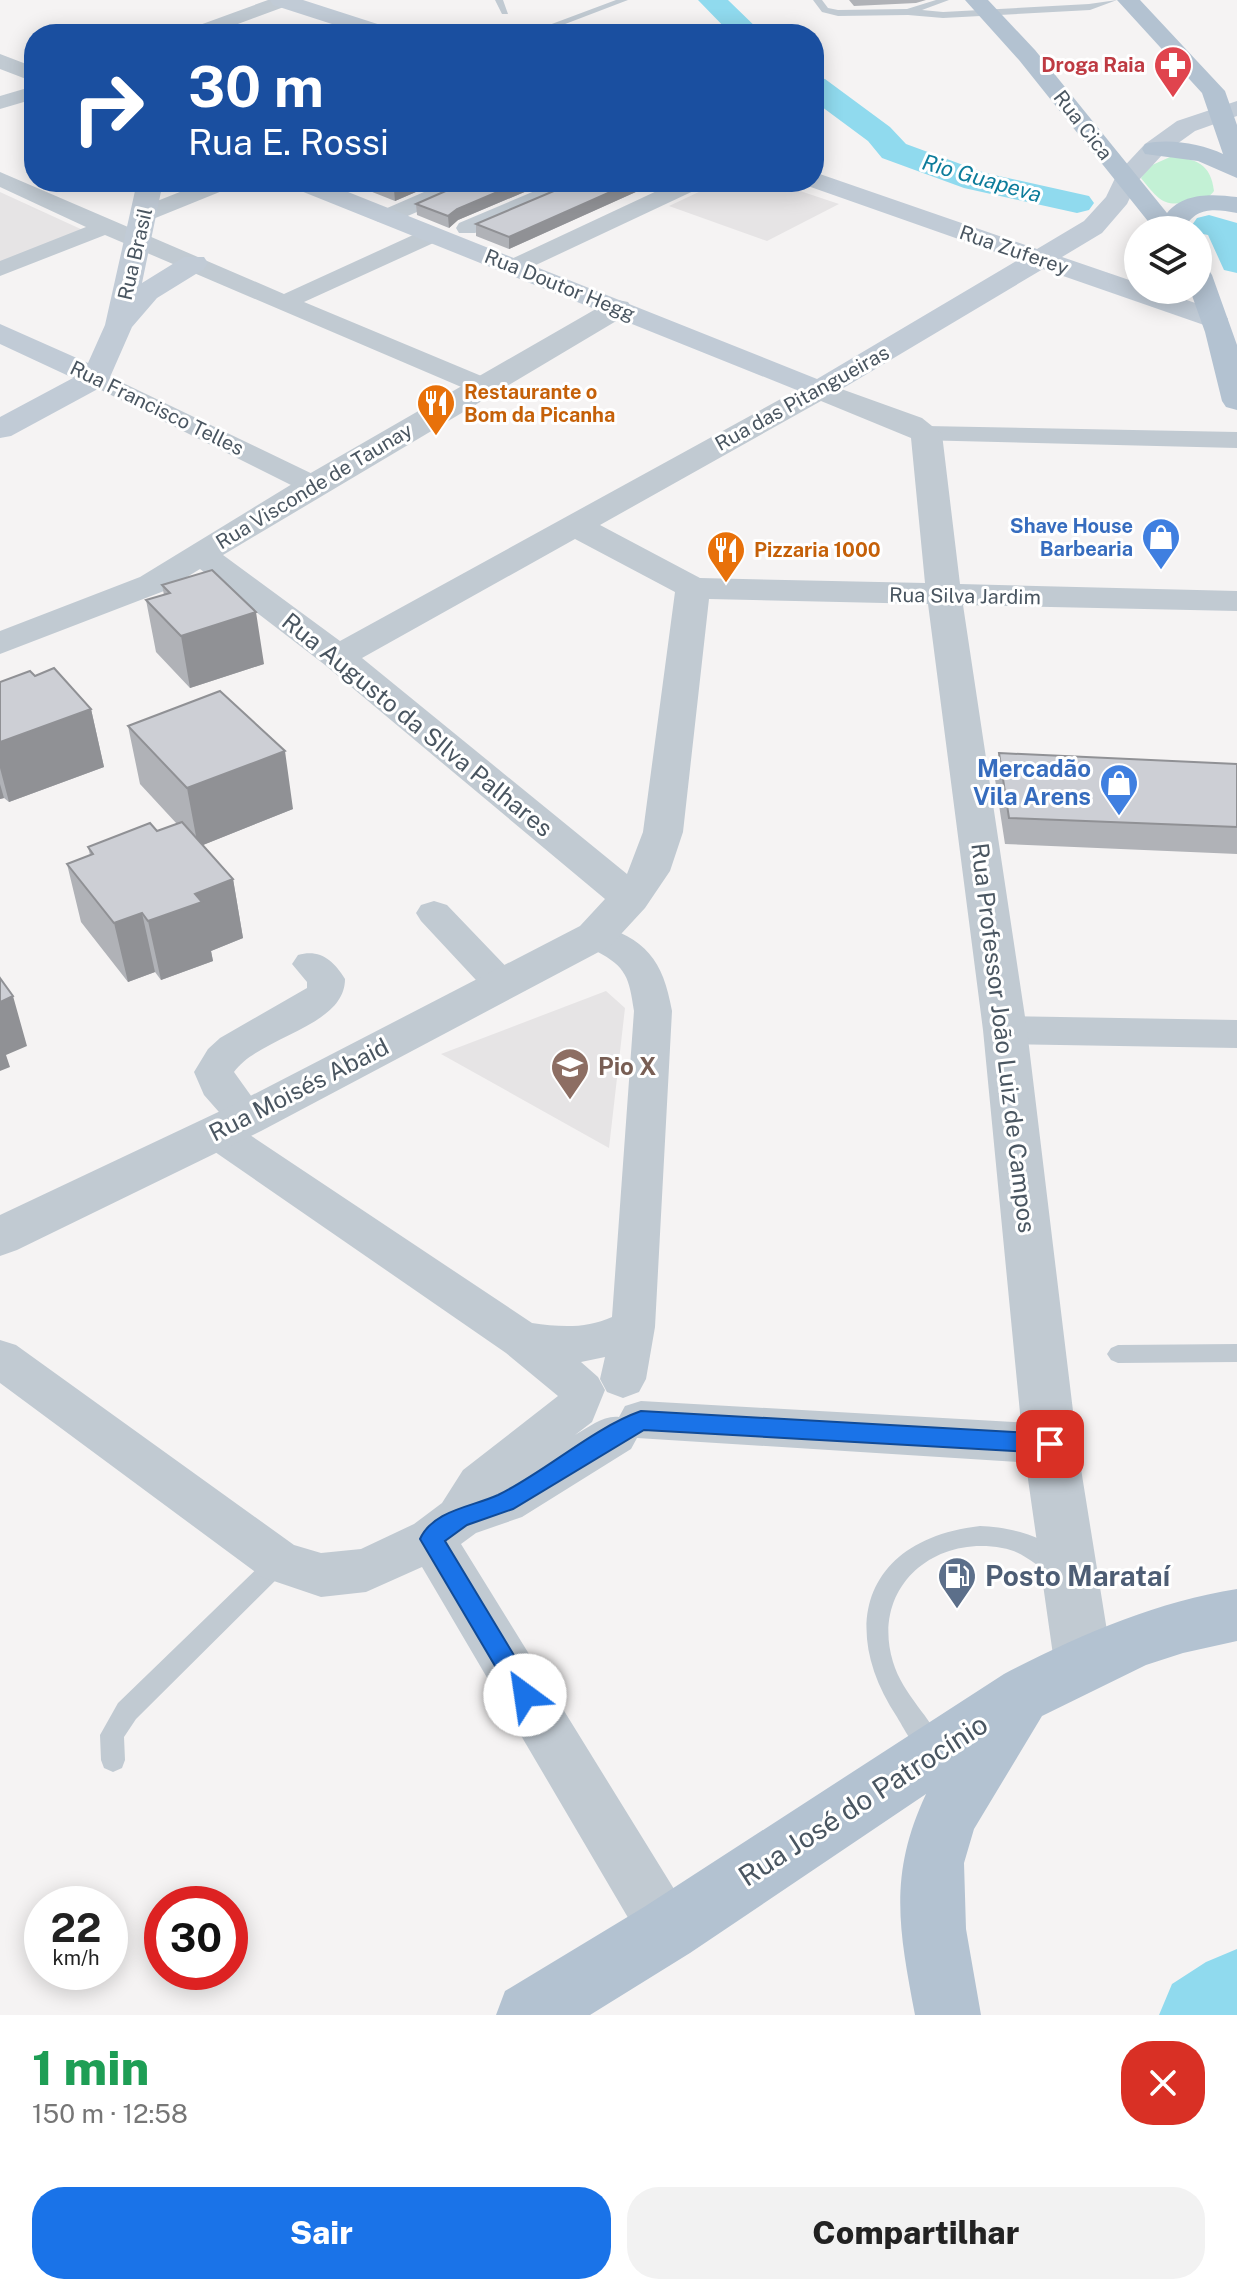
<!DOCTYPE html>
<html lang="pt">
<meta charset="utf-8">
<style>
:root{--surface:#fff;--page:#f2f2f2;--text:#222;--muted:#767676;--accent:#1a73e8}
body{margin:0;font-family:"Public Sans",sans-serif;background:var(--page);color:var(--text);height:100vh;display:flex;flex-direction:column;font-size:30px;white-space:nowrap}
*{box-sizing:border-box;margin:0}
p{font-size:26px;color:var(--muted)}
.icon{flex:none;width:44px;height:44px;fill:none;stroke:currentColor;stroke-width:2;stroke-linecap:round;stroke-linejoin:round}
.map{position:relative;height:2015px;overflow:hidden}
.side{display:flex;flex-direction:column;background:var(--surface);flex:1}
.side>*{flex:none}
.hud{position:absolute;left:24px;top:24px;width:800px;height:168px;border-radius:32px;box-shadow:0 4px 20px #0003;background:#1a4fa0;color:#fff;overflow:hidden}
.tools{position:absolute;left:1124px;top:216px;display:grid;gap:16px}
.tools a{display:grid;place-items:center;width:88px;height:88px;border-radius:50%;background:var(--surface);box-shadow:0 4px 20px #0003;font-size:40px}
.speed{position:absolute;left:24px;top:1886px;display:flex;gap:16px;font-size:40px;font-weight:700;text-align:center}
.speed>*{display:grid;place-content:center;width:104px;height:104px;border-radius:50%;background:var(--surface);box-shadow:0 4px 20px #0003;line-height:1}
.speed small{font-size:20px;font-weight:400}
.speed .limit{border:12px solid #d22;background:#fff;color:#111}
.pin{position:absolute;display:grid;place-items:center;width:68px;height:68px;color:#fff;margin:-34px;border-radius:16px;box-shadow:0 4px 12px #0006}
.me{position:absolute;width:88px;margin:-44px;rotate:329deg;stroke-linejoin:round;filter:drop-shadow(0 0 6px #0008)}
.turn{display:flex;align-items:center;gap:28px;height:168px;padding:0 32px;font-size:36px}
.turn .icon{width:104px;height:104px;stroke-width:2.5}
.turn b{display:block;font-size:56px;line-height:68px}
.round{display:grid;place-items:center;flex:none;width:84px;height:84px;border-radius:32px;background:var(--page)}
.summary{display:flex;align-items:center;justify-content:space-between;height:136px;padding:0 32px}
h1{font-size:48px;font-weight:800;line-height:60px;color:#1e9e55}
.primary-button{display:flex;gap:16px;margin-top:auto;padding:16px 32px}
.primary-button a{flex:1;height:92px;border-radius:32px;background:var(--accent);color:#fff;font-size:32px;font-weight:800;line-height:92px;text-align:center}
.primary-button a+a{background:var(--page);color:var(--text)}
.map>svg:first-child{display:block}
.education{fill:#e6e4e5}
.green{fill:#c3f1d5}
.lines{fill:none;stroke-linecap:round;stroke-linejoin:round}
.river{fill:#90daee;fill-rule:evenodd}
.service{fill:#c1cad2;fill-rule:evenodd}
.minor{fill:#c1cad2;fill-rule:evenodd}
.tertiary{fill:#c1cad2;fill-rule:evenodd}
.secondary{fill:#c1cbd6;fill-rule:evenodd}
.primary{fill:#b3c2d1;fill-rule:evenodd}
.wall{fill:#b0b2b7}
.shaded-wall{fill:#909195}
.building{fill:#cdcfd5;stroke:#909195;stroke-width:2}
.route{fill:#1a73e8;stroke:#114b97;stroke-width:2}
.labels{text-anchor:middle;stroke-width:6;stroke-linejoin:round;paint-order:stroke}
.far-health-label{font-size:20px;font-weight:bold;fill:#be3a42;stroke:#fff;text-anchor:end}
.far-street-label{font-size:20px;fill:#4a5661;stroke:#fff}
.far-food-label{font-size:20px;font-weight:bold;fill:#c56008;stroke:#fff;text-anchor:start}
.far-shop-label{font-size:20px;font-weight:bold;fill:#366cbe;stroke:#fff;text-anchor:end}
.far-water-label{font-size:22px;font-style:italic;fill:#0c7c9b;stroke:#fff}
.street-label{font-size:24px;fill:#4a5661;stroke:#fff}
.shop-label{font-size:24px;font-weight:bold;fill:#366cbe;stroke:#fff;text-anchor:end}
.education-label{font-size:24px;font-weight:bold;fill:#785e54;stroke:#fff;text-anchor:start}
.near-service-label{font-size:28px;font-weight:bold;fill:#4e5e75;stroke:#fff;text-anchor:start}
.near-street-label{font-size:28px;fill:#4a5661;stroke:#fff}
</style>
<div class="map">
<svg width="1237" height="2015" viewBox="0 0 1237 2015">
<rect width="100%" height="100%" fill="#f5f3f3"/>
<path class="education" d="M720,182h53l66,22 -72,37 -98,-35z
M0,192l85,39 -85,33z
M606,991l19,17 -16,140 -168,-94z"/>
<path class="green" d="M1170,157c26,1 41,7 44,34 -5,7 -9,7 -17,9 -32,8 -36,3 -56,-22l9,-12z"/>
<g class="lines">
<path class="river" d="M698,0h30l35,34h-32z
M814,77l11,2 65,48 16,17 79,29 104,23 5,7 -5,7 -12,3 -113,-25 -82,-30 -14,-17 -54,-40z
M1209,215l28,8v50l-13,-3 -16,-35 -10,-2 -6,-8 5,-7z
M1237,1949v66h-78l13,-31 34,-22z"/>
<path class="service" d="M495,0h8l5,14h-6z
M616,0h12l-89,34h-14z
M813,0h9l6,8 10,2 69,-1 29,-9h13l-27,10 21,2 146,-8 28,-4 -27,10 -147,8 -35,-3 -70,1 -16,-4z
M1237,1344v18l-119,1 -7,-3 -4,-6 4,-6 7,-3z
M980,1526c29,1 74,10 88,39l-4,7 -8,3c-20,-7 -32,-24 -54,-27 -71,-13 -131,42 -109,114 10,33 38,55 51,85l-3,8 -9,4c-16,-6 -26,-27 -35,-42 -60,-91 -31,-178 83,-191z
M279,1552l8,3 4,7 -4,7 -151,150 -12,18 1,23 -3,8 -9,4 -9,-4 -3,-8 -1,-25 18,-32 153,-148z"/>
<path class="minor" d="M268,0h26l-2,4 -81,30h-28l3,-4z
M34,86v13l-34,10v-13z
M0,172l284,122 140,-64h16l4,5 -4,5 -136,62 187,78 4,6 -4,6h-18l-368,-157 -105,41v-15l86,-34 -86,-40z
M205,182h30l-3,5 -79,32h-16l-3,-5 3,-5z
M447,182h30l-3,5 -80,35h-16l-3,-5 3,-5z
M556,182h30l-3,5 -108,46h-16l-3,-5 3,-5z
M676,182h29l-3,5 -181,85h-16l-4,-5 4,-5z
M96,370l227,109 4,6 -4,6 -10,2 -10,-2 -216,-108 -4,-5 4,-5z
M926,426l311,6v16l-321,-8 -3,-6 3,-6z
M434,901l13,4 68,71 6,9 -6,9 -13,4 -13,-4 -68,-73 -5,-8 5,-8z
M595,924c51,14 68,36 77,87l-17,316 -9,52 -7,13 -16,6 -16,-6 -7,-13 5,-22 -24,5 17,15 7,13 -13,32 -17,13c14,-8 29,-20 44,-18l6,-11 16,-5 409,23 16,6 7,14 -7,14 -16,6 -413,-26 -6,11 -109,68 -46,16 -15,11 226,366 8,20 -8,20 -20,8 -20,-8 -225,-383 -56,25 -45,5 -59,-20 -262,-194v-43l16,5 278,200 27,8 40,-4 53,-25 28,-21 21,-33 95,-74 -52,-43 -304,-210 -6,-11 6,-11 14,-4 10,3 -22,-25 -10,-23 14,-23 12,-11 87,-50v-6l-15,-18 6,-9c22,-6 35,5 47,24 0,48 -85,57 -111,93l33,46 -6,10 -14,5 285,190c27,4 54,6 80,-6l22,-306c-5,-33 -7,-44 -38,-60 -9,-4 -14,-6 -19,-15l5,-9z
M1005,1016l232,4v28l-232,-4 -14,-4 -5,-10 5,-10z"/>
<path class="tertiary" d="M0,54l34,13v15l-34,-13z
M618,300l10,2 4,6 -4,6 -405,241 117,86 468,-257 11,-3 103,37 20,16 18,150 277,7v20l-274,-6 64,425 50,414 35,218 -8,19 -21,8 -21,-8 -8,-19 -31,-218 -40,-414 -55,-426 -219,-5 -26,233 -13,39 -25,37 -35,38 -347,184 -246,120 -17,6v-41l231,-109 349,-180 25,-27 -280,-234 -125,-96 -36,22 -164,63v-23l140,-54 162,-99 306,-176zM821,401l90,37 14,145 -225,-5 -100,-53zM575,539l100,53 -32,240 -16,42 -265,-216z"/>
<path class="secondary" d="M270,0h33l90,29 3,5h-33l-90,-29z
M196,27h43l11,7h-65z
M1237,101v15l-42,15 -32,23 -25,27 -11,23 -25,29 -40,24 76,26v7h20l66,23 4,6 -4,6 -10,3 -10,-3 -161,-56 -213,127 -11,3 -528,-212 -4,-5h36l494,197 201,-119 -213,-75 -2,-3h11v-10l223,77 47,-28 22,-24 11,-23 28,-30 32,-23z
M137,182h26l-21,101 42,-26h20l4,6 -4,6 -47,29 -25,29 -25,57 -96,52 -11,2v-21l73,-39 -73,-34v-20l88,39 17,-38z"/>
<path class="primary" d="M965,0h23l47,50 132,163c17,-21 46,-19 70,-16v16c-22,-4 -42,-7 -53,17h-29l-136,-170z
M1117,0h23l85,91 12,34v53l-39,-17 -53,-7 -3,-5 3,-5c23,-6 57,0 78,10l-21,-61z
M1198,267l10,2 4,6 25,70v65l-11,-3 -4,-6 -17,-69 -15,-42h8z
M1237,1589v52l-54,12 -37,12 -104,51 -68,113 -10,34 2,66 15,86h-66c-16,-85 -27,-140 11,-221l-236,159 -100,62h-94l9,-24 139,-84 360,-233c73,-38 151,-72 233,-85z"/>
</g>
<path class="wall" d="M849,0h77l-10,3 -62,3z
M347,182h92l-44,19z
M466,182h82l-90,38 -9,8 -32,-13 -1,-11z
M575,182h83l-149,67 -33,-13v-12z
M162,585l102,79 -74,24 -34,-36 -10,-52 18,-5z
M35,676l56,33 13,58 -95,35 -5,-4 -4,1v-117z
M128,726l165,83 -90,36 30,34 10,59 -32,13 2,10 -52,19 -6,-8 -27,10 -47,-60 -14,-58 23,-9 -2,-8 69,-16 20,-7 -37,-40z
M999,753l238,11v90l-232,-10 -10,-65z"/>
<path class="shaded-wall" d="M412,182h27l-44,19 -1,-11z
M521,182h27l-90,38 -9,8 -1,-12 9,-7z
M633,182h25l-149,67v-12z
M256,612l8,52 -74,24 -9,-52z
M91,709l13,58 -95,35 -9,-34v-26z
M285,751l8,58 -95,38 -11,-59z
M0,784l4,14 -4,1z
M233,879l10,59 -32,13 2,10 -52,19 -13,-59 47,-27z
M142,913l13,59 -27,10 -14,-59z
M13,996l14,50 -21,9 4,12 -10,4v-69z"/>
<path class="building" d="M374,182h38l-18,8z
M466,182h55l-64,27 -9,7 -32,-12z
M575,182h58l-124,55 -33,-13z
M212,570l44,42 -75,24 -35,-36 24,-7 -8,-8z
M54,668l37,41 -91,33v-60l30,-11 5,5z
M220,691l65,60 -98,37 -59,-62z
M999,753l238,11v63l-228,-9z
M182,822l51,57 -38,15 7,8 -54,19 -6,-8 -28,10 -47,-59 26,-10 -5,-7 62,-24 7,8z
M0,978l13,18 -13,6z"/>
<path class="route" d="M641,1411l409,23 8,3 4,7 -4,6 -8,3 -406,-23 -131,79 -46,16 -22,16 93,154 -4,8 -9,4 -8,-4 -97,-164c13,-29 52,-32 78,-44 47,-23 95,-67 143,-84z"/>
<defs>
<g id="pharmacy-pin" transform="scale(2)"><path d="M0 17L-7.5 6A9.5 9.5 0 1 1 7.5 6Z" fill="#e0444e" stroke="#fff"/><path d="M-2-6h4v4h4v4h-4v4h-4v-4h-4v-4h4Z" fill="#fff"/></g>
<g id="restaurant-pin" transform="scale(2)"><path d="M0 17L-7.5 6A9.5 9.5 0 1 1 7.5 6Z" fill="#e8710a" stroke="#fff"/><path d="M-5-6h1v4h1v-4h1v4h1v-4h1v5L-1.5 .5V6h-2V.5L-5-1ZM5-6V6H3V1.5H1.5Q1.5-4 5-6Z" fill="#fff"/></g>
<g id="shop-pin" transform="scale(2)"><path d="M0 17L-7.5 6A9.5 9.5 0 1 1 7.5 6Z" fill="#3f7fe0" stroke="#fff"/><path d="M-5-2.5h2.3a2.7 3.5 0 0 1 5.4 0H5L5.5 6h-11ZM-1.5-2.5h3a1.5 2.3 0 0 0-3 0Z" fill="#fff"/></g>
<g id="school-pin" transform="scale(2)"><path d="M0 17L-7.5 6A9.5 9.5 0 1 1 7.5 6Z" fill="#8d6e63" stroke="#fff"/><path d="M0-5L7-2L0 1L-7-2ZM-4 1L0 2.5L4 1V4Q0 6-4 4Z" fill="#fff"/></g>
<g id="fuel-pin" transform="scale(2)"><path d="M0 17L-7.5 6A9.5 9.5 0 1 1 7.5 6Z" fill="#5c6f8a" stroke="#fff"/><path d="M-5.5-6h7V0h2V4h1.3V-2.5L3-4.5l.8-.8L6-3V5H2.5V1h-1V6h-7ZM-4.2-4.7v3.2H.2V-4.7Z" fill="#fff"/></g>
</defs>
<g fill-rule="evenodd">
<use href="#pharmacy-pin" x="1173" y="65"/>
<use href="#restaurant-pin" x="436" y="403"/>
<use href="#shop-pin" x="1161" y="537"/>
<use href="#restaurant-pin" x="726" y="550"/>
<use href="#shop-pin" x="1119" y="783"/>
<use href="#school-pin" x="570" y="1067"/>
<use href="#fuel-pin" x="957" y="1576"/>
</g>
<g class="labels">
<g class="far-health-label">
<text x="1145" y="72">Droga Raia</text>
</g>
<g class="far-street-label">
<text transform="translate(1083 125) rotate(52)" y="7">Rua Cica</text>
<text transform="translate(1014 250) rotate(19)" y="7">Rua Zuferey</text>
<text transform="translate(135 254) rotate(-77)" y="7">Rua Brasil</text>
<text transform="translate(560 285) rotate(22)" y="7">Rua Doutor Hegg</text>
<text transform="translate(802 398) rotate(-29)" y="7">Rua das Pitangueiras</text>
<text transform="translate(157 408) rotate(26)" y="7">Rua Francisco Telles</text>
<text transform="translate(314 486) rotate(-31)" y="7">Rua Visconde de Taunay</text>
<text transform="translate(965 596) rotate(1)" y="7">Rua Silva Jardim</text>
</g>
<g class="far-food-label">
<text x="464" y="399">Restaurante o<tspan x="464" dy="23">Bom da Picanha</tspan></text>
<text x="754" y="557">Pizzaria 1000</text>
</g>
<g class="far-shop-label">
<text x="1133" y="533">Shave House<tspan x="1133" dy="23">Barbearia</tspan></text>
</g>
<g class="far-water-label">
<text transform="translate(982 178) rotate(16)" y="8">Rio Guapeva</text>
</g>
<g class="street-label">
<text transform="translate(417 725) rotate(39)" y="8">Rua Augusto da SIlva Palhares</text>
<text transform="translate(1003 1038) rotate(83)" y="8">Rua Professor João Luiz de Campos</text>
<text transform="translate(299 1090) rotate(-27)" y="8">Rua Moisés Abaid</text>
</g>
<g class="shop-label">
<text x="1091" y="777">Mercadão<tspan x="1091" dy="28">Vila Arens</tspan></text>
</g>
<g class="education-label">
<text x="598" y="1075">Pio X</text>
</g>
<g class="near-service-label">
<text x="985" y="1586">Posto Marataí</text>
</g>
<g class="near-street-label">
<text transform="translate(863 1800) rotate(-33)" y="10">Rua José do Patrocínio</text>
</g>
</g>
</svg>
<div class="tools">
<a><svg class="icon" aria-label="layers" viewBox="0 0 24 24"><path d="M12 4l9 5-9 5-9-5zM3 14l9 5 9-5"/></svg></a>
</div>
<div class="speed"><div>22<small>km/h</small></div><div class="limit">30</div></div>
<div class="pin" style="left:1050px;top:1444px;background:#d93025"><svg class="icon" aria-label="arrive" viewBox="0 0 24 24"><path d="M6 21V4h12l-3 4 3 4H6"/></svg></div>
<svg class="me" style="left:525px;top:1695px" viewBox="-20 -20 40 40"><circle r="19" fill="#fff"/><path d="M0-13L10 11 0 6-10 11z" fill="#1a73e8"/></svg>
<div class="hud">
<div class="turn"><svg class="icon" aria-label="right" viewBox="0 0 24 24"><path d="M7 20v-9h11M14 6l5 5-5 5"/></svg><div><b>30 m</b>Rua E. Rossi</div></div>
</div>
</div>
<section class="side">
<div class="summary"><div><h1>1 min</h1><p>150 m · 12:58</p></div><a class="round" style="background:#d93025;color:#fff"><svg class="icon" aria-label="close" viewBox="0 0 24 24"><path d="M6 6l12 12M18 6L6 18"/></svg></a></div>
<div class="primary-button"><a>Sair</a><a>Compartilhar</a></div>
</section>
